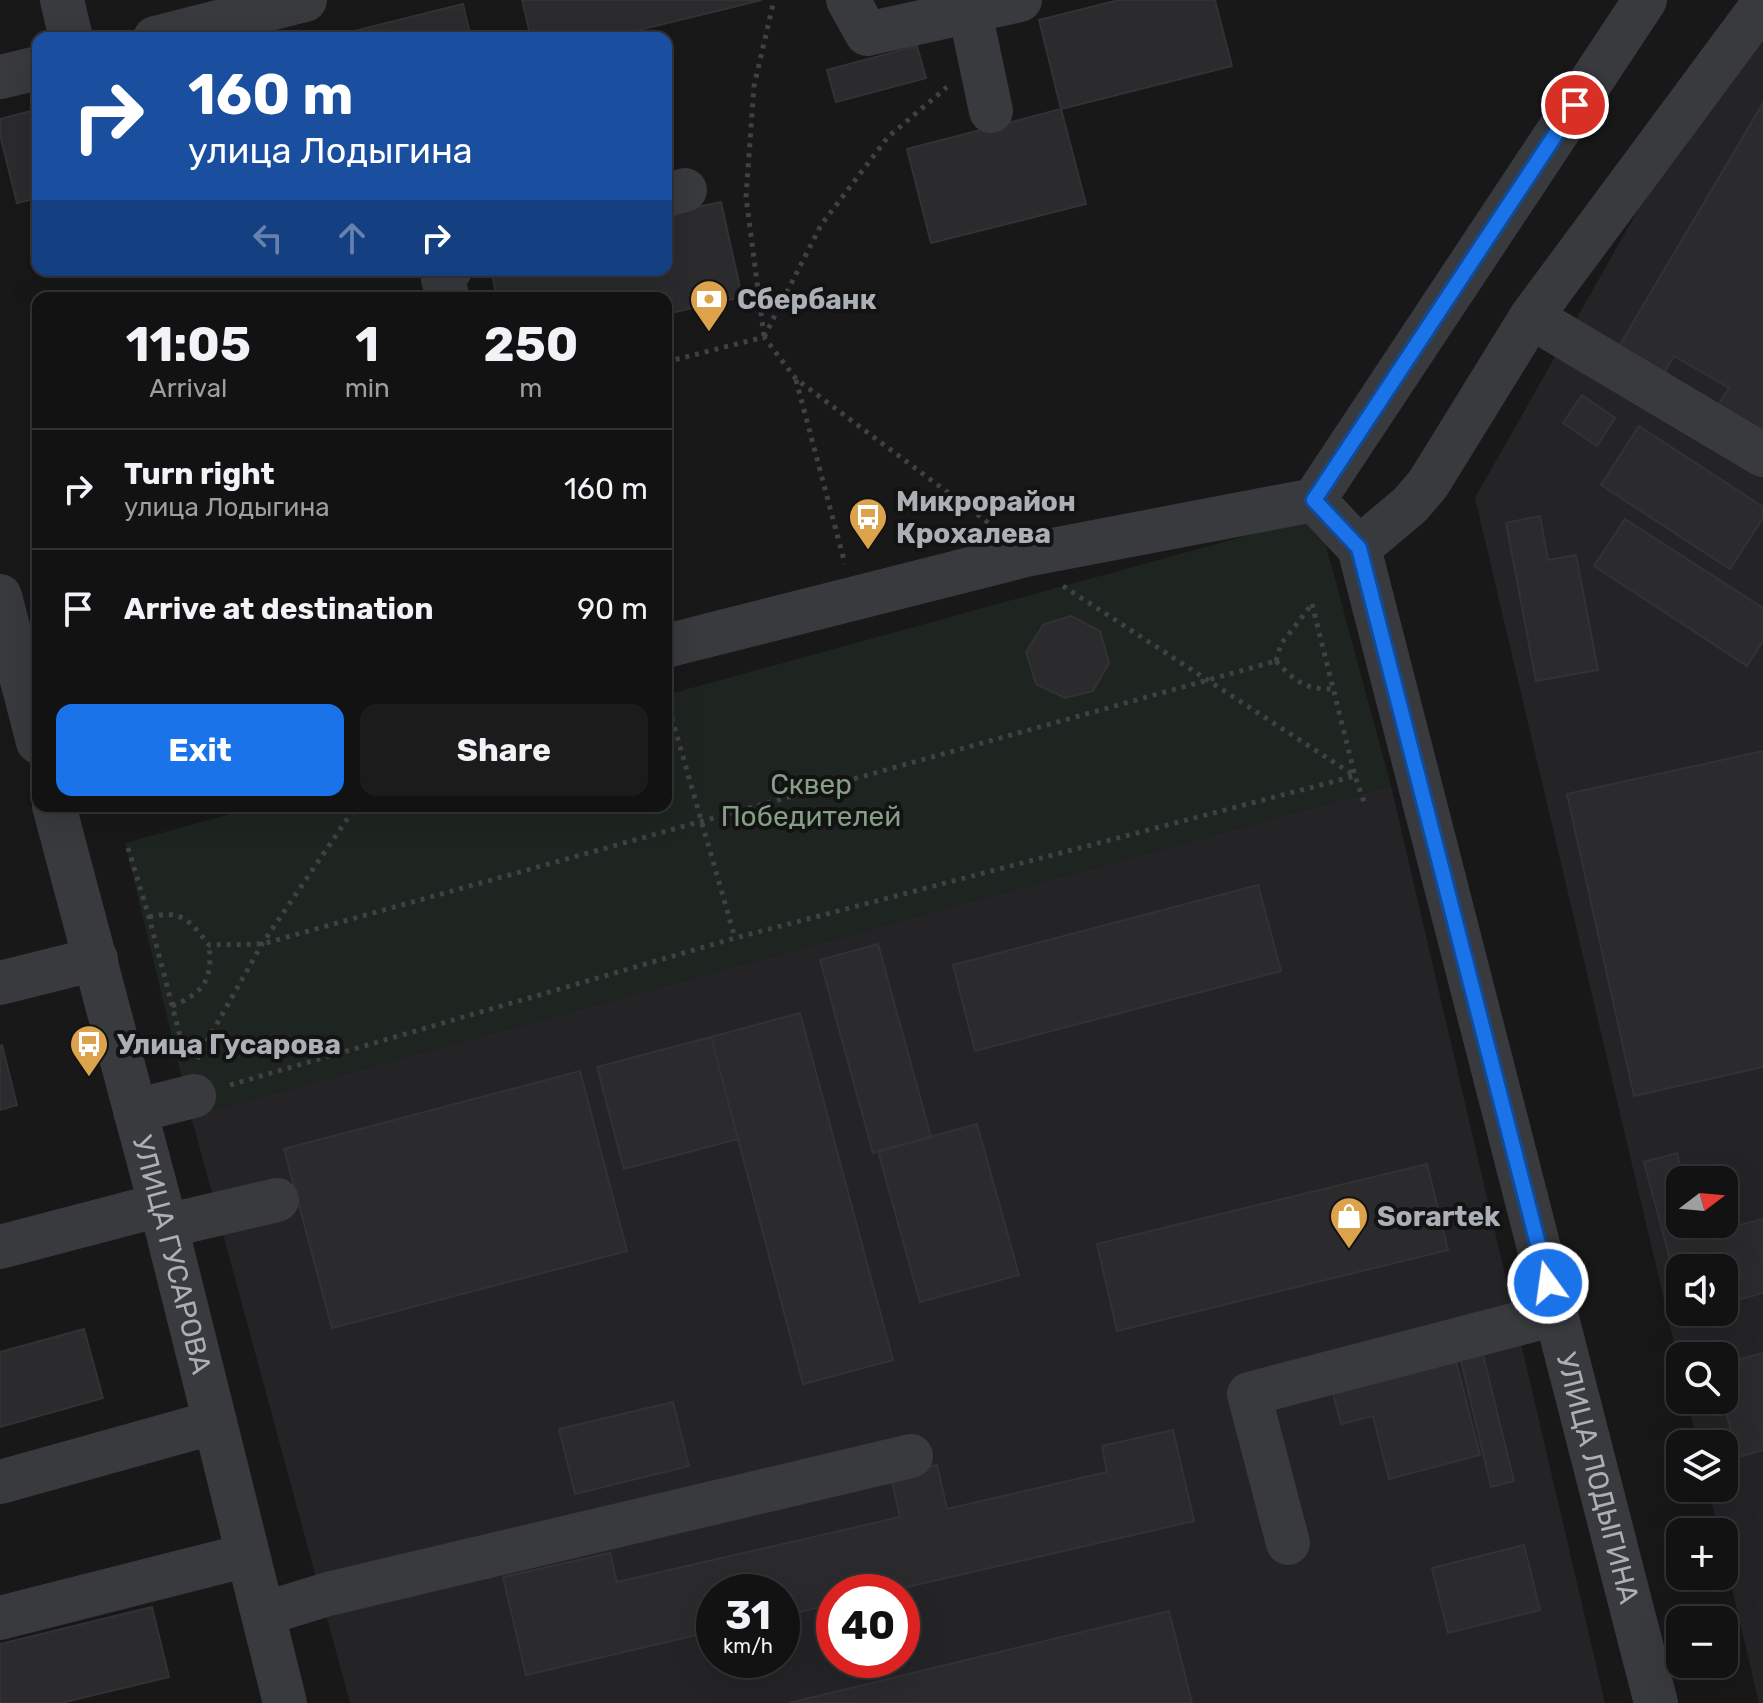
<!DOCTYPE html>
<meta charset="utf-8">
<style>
:root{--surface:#121213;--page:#1b1b1c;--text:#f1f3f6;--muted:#9c9ea0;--line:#313233;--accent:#1a73e8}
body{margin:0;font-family:Rubik,sans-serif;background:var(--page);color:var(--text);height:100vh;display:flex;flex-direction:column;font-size:30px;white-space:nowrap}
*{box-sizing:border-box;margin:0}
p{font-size:26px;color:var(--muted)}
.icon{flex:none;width:44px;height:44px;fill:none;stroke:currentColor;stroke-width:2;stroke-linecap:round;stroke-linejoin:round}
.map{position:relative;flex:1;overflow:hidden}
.panel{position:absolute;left:32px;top:292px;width:640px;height:520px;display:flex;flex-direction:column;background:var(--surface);border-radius:16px;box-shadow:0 8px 32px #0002,0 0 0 2px var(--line)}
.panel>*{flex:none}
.top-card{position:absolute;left:32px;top:32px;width:640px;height:244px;border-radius:16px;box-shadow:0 8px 32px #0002,0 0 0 2px var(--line);background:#1a4fa0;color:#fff;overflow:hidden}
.needle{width:52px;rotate:74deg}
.tools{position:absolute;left:1666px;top:1166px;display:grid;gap:16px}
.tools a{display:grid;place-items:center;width:72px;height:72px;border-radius:16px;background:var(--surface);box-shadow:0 8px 32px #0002,0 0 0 2px var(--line);font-size:40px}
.speed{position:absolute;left:696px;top:1574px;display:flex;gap:16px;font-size:40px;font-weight:700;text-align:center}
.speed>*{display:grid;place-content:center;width:104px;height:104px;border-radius:50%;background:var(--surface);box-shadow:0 8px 32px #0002,0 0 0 2px var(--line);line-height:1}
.speed small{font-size:20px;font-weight:400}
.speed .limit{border:12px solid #d22;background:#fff;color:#111}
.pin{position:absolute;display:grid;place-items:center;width:68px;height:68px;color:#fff;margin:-34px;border:4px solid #fff;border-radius:50%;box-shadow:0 2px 8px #0007}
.me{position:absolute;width:88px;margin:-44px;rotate:346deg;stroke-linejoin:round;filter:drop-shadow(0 0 6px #0008)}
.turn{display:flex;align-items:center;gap:28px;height:168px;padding:0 24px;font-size:36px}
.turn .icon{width:104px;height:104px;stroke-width:2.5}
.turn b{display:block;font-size:56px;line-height:68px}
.lanes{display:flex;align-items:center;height:76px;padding:0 24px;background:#0003;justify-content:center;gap:40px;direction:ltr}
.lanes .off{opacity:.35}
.eta{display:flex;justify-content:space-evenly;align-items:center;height:136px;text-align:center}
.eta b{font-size:48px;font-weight:700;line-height:56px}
.primary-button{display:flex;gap:16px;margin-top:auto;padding:16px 24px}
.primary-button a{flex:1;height:92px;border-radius:16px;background:var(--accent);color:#fff;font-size:32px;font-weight:700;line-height:92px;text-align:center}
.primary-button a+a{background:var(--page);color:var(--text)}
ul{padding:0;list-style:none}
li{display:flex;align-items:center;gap:24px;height:120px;padding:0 24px;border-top:2px solid var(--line)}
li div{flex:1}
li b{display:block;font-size:30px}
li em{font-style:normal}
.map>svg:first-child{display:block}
.built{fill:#242426;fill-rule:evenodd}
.green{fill:#1e241f}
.building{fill:#2b2b2d;stroke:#323235;stroke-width:2}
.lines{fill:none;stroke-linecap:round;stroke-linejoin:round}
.path{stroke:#3f4145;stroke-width:5;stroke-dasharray:4 6;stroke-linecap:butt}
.minor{stroke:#393a3e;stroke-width:44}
.route-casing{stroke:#114b97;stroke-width:20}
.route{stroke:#1a73e8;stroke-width:14}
.labels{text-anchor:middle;stroke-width:8;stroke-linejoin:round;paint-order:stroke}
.poi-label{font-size:28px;font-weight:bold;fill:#abb0b7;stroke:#131314;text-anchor:start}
.park-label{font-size:28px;fill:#85a085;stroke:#131314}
.street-label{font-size:28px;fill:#abb0b7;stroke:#131314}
</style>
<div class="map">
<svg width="1763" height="1703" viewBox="0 0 1763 1703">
<rect width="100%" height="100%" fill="#181819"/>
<path class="built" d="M1757,0h6v1703h-4l-35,-148v-23h-5l-11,-44h16v-44h-26l-11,-44h37v-44h-44v12l-205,-870zM1680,1180h44v44h-44zM1680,1268h44v44h-44z
M1391,786l214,917h-1255l-159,-587zM714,1592h68v68h-68zM834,1592h68v68h-68z"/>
<path class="green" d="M1318,516l73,270 -1200,330 -66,-273 135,-37h406v-111z"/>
<path class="building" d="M522,0h240l-156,38h-75z
M1119,0h96l17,66 -171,43 -22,-89z
M463,4l8,34h-145z
M917,46l9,32 -90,24 -9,-32z
M1763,103v328l-45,-26 11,-17 -55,-32 -11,19 -45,-27z
M38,109v89l-21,5 -17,-68v-16z
M1061,109l25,95 -155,39 -24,-94z
M721,202l21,95 -76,17v-16h-169l-6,-28h175v-56z
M1582,395l33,23 -18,28 -34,-23z
M1639,426l124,81v11l-33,51 -129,-84z
M1540,516l8,44 28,-5 22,115 -62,11 -30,-158z
M1625,519l138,89v33l-16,25 -153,-100z
M1071,616l29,15 9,32 -16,28 -28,7 -29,-14 -10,-32 18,-28z
M1763,751v316l-129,29 -67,-302z
M1258,885l23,86 -306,80 -22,-86z
M878,944l53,193 -58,16 -53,-193z
M800,1013l93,347 -90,24 -92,-347z
M711,1037l27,102 -114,30 -27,-102z
M2,1045l15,60 -17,5v-64z
M580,1071l47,180 -295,77 -48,-179z
M977,1124l42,151 -99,27 -42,-151z
M1677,1153l7,27h-4v44h44v-28l8,31 31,-8v74l-39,11v-36h-44v29l-36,-135z
M1427,1164l21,86 -331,81 -20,-87z
M84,1329l19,69 -103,29v-75z
M1482,1351l32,130 -23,6 -31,-131z
M1763,1353v97l-25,7 -15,-57 1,-37z
M1456,1362l24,93 -91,24 -16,-63 -32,8 -8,-30z
M673,1402l16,64 -114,28 -16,-65z
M1173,1430l21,91 -309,71h-51v12l-52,12v-24h-68v39l-188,44 -23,-98 107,-24 7,29 283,-65 -9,-41 46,-11 10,44 160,-37 -5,-26z
M1524,1545l16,65 -92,23 -16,-65z
M152,1607l17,70 -108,26h-61v-59z
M1169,1611l23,92h-403z"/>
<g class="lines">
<path class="path" d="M764,336l-18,-139 8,-111 20,-86
M764,337l57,-112 67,-88 59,-50
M666,362l98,-25 32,42 194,145
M796,380l49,184
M1063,586l292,190
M1312,604l43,172 10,29
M1276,661l5,-17 31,-40
M1276,661c20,21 28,28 57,28
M669,708l66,230
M128,848l21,69 37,142
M149,917c33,-8 41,4 60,28l53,-1 1014,-283
M172,1006c32,-13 41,-27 37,-61
M197,1059l65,-115 94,-138
M230,1085l505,-147 620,-162"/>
<g class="minor">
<path d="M62,0l9,38"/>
<path d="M848,0l19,34 153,-34"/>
<path d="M970,12l21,99"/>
<path d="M155,38l150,-38"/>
<path d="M0,77l38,-9"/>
<path d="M666,195l19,-5"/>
<path d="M448,298l-5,-19 7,-9"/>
<path d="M1531,317l232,-313"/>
<path id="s1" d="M1314,500l45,48 297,1155"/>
<path d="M1314,500l331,-500"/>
<path d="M1359,548l51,-43 18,-21 103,-167 232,138"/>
<path d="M0,596l38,146"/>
<path d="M666,646l360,-91 288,-55"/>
<path id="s2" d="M54,806l112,420 119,477"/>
<path d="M0,983l96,-24"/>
<path d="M135,1111l59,-15"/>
<path d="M166,1226l111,-26"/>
<path d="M0,1247l160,-42"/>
<path d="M0,1482l215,-60"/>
<path d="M1288,1543l-39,-149 307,-80"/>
<path d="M263,1614l65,-20 583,-138"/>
<path d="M0,1618l248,-63"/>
</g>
</g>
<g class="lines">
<g class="route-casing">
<path id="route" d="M1548,1283l-189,-735 -45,-48 261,-395"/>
</g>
<use href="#route" class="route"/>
</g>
<defs>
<g id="bank-pin" transform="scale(2)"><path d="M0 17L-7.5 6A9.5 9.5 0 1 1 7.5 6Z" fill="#dda34c" stroke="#131314"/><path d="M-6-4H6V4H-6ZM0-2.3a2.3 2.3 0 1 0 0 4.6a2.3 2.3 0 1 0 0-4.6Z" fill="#fff"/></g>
<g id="bus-pin" transform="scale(2)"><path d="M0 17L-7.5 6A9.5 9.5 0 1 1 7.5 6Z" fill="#dda34c" stroke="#131314"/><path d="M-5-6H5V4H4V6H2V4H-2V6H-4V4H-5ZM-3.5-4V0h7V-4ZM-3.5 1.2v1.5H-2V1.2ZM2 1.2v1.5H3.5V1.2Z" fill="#fff"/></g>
<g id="shop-pin" transform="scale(2)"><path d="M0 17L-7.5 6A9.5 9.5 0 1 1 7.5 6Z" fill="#dda34c" stroke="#131314"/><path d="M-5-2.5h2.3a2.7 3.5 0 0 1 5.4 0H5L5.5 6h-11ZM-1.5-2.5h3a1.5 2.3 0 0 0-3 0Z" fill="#fff"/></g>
</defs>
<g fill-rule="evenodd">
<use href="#bank-pin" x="709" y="299"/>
<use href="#bus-pin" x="868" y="517"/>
<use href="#bus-pin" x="89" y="1044"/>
<use href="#shop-pin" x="1349" y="1216"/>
</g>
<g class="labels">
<g class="poi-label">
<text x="737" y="309">Сбербанк</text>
<text x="896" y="511">Микрорайон<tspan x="896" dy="32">Крохалева</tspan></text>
<text x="117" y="1054">Улица Гусарова</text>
<text x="1377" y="1226">Sorartek</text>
</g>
<g class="park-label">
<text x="811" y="794">Сквер<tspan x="811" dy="32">Победителей</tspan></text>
</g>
<g class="street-label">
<text dy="10" stroke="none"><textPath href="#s2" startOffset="464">УЛИЦА ГУСАРОВА</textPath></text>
<text dy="10" stroke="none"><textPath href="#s1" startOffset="1026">УЛИЦА ЛОДЫГИНА</textPath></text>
</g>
</g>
</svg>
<div class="tools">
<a><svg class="needle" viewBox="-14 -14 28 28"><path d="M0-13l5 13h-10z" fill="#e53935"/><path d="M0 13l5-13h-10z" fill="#9c9ea0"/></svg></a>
<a><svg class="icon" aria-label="sound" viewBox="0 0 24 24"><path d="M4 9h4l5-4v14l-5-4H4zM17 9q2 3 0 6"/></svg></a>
<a><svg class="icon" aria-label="search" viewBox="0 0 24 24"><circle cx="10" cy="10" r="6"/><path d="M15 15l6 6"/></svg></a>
<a><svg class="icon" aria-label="layers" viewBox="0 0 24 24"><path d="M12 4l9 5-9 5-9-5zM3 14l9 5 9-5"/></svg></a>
<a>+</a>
<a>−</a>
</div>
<div class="speed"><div>31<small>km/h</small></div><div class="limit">40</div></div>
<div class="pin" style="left:1575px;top:105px;background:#d93025"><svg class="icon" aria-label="arrive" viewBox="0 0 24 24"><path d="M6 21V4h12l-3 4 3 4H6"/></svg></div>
<svg class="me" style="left:1548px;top:1283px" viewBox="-20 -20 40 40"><circle r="17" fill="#1a73e8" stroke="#fff" stroke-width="3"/><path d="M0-11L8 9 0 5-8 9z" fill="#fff"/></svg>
<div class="top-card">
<div class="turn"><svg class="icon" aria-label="right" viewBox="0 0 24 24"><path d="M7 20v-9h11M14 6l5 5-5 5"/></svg><div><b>160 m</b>улица Лодыгина</div></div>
<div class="lanes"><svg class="icon off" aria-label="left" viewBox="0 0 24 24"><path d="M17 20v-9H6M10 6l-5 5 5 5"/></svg><svg class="icon off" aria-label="ahead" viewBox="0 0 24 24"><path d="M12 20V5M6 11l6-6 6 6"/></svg><svg class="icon" aria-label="right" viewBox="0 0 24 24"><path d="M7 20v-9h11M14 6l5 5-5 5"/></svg></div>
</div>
<section class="panel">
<div class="eta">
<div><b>11:05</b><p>Arrival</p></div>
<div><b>1</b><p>min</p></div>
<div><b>250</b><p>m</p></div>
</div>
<ul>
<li><svg class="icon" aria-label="right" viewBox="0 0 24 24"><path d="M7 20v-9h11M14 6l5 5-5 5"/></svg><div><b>Turn right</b><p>улица Лодыгина</p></div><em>160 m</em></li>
<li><svg class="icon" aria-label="arrive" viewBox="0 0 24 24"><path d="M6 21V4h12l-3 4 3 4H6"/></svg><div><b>Arrive at destination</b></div><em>90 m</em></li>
</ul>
<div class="primary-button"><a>Exit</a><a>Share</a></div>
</section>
</div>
